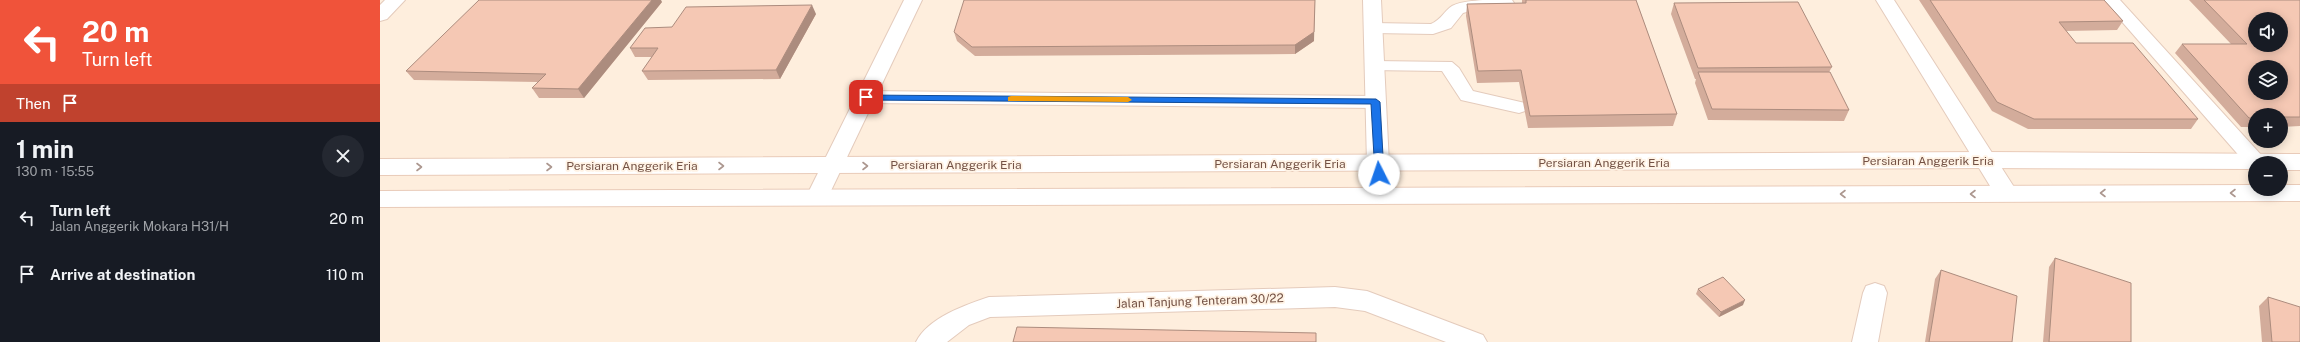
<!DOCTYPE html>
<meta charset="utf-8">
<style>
:root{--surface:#171b24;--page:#242831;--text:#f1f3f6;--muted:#9ea1a6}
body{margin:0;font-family:"Public Sans",sans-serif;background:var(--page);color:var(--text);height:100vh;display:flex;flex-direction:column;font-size:15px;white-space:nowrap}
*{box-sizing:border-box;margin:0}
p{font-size:13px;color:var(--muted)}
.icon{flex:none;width:22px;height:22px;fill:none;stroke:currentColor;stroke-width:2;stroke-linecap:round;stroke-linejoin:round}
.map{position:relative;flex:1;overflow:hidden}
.details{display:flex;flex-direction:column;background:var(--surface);width:380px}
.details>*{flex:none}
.top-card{background:#f0533a;color:#fff;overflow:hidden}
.tools{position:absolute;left:1868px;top:12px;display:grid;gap:8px}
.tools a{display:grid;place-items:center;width:40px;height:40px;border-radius:50%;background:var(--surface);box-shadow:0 2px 10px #0003;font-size:20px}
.pin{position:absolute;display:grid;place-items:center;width:34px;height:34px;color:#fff;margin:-17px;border-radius:8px;box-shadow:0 2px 6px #0006}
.me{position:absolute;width:44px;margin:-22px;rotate:356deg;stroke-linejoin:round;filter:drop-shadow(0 0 3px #0008)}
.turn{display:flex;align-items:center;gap:14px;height:84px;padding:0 16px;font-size:18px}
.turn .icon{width:52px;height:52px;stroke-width:2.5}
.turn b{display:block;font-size:28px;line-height:34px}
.then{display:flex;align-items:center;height:38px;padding:0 16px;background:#0003;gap:8px;font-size:15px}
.round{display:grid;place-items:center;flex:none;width:42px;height:42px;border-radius:21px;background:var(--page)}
.head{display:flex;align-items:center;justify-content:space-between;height:68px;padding:0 16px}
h1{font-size:24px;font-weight:700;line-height:30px}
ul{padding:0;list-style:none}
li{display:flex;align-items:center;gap:12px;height:56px;padding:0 16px}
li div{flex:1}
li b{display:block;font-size:15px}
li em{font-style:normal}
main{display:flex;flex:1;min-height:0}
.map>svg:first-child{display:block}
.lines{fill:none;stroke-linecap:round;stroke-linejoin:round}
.lane-casing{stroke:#e4cbbc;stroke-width:2}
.street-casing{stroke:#e4cbbc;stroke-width:2}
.secondary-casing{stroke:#e9cbb9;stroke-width:2}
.lane{fill:#fff;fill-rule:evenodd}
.street{fill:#fff;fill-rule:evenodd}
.secondary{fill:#fff;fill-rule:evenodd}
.wall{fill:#d3ac9b}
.shaded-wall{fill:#ac8c7e}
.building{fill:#f5c8b4;stroke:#ac8c7e;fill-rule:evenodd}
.oneway{stroke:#ac978f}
.route{fill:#1a73e8;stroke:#114b97}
.slow{fill:#f59e0b}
.labels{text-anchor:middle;stroke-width:3.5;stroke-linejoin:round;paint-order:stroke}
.street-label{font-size:12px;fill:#745245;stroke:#fff3e5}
</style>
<main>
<section class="details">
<div class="top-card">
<div class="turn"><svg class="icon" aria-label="left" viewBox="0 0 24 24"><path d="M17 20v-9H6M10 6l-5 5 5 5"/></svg><div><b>20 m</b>Turn left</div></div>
<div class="then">Then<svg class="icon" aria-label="arrive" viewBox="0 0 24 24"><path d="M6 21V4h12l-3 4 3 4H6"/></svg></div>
</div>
<div class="head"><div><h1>1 min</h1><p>130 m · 15:55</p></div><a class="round"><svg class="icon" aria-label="close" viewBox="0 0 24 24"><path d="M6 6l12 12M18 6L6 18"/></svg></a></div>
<ul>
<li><svg class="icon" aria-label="left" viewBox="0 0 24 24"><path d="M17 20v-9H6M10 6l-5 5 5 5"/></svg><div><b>Turn left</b><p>Jalan Anggerik Mokara H31/H</p></div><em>20 m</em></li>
<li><svg class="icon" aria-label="arrive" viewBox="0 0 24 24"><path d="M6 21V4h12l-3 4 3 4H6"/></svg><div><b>Arrive at destination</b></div><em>110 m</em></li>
</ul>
</section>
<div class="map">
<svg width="1920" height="342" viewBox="0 0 1920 342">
<rect width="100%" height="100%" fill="#feeedd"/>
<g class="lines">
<g class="lane-casing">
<path id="lane" d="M1103,0h29l2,3 -2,3 -6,2 -36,3 -7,2 -12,15 -18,6 -60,-1 -6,-1 -2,-4 2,-4 6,-1 58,1c11,-5 13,-13 21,-18 10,-5 21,-5 31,-6z
M1723,0h17l143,157 2,6h-10v5l-6,-1z
M994,61l78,1 7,6 14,23 52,12 3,4 -3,4 -6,2 -58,-13 -19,-29 -74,-1 -3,-4 3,-4z
M486,91l510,5 6,2 3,4 -3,4 -6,2 -510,-5 -6,-2 -3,-4 3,-4z"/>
</g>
<g class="street-casing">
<path id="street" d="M5,0h20l-18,19 -7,2v-16z
M524,0h18l-94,197 -3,6 -8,2 -8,-2 -3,-6z
M983,0h18l8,164 4,32 -3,6 -8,2 -8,-2 -3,-6 -4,-32z
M1496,0h18l120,187 3,6 -3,6 -8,2 -8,-2z
M1495,283l9,3 3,7 -9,49h-26l11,-49 3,-7z
M955,287l32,4 116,44 4,7h-41l-81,-31 -30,-4 -345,10 -21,8 -22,17h-31c12,-24 49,-37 73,-45z"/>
</g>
<g class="secondary-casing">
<path id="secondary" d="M1605,152l315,2v16h-19v-7h-26v6l-270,-1 -1605,7v-16z
M1875,185v4h26v-4h19v16l-1920,6v-16z"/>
</g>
<use href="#lane" class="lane"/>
<use href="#street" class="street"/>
<use href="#secondary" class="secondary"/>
</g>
<path class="wall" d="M1142,0h114l41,114 -4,12 -145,2 -9,-46 -42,1 -11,-67 1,-12 55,-1z
M1539,0h185l19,21 -6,9 -51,1 10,12 122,76 -7,10h-163l-36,-18z
M1809,0h111v126l-19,1v-12h-26v12h-14l-66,-74 7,-9h49z
M282,2l-78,96h-45l-7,-10 6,-6 -124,-2 -8,-9z
M1294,3l158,64 -3,5 20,38 -5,11 -136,-1 -13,-37 1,-4h-1l-24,-65z
M436,14l-36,65 -132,1 -6,-9 10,-14h-17l-5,-9 42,-21z
M574,32l360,9 -19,13 -320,2 -18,-15z
M1675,258l76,84h-88l6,-75z
M1561,270l71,72h-87l10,-63z
M1318,289l45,16 -24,12 -23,-23z
M1888,297l32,45h-38l-3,-36z"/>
<path class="shaded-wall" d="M272,0h9l1,2 -78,96 -6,-9z
M935,0l-1,41 -19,13v-9z
M432,5l4,9 -36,65 -4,-9z
M1365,300l-2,5 -24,12 2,-5z"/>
<path class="building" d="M99,0h173l-74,89 -46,-1 14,-14 -140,-3z
M584,0h351l-1,32 -19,13 -323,2 -18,-15z
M1146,0h110l41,114 -147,2 -9,-46 -43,1 -11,-67 59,-1z
M1550,0h174l19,21 -64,1 17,21h57l65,76h-164l-37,-17z
M1824,0h96v117h-19v-2h-26v3h-6l-67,-74h65zM1875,19h26v26h-26zM1875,67h26v26h-26z
M1418,2l34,65 -134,1 -24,-65z
M432,5l-36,65 -134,1 16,-23h-28l15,-20 27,-1 14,-20z
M1318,72h132l19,38 -137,-1z
M1675,258l76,25v59h-82z
M1561,270l76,26 -5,46h-83z
M1343,277l22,23 -24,12 -23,-23z
M1888,297l32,10v35h-28z
M637,327l299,6v9h-303z"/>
<defs><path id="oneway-chevron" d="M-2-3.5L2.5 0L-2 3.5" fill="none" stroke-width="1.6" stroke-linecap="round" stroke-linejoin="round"/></defs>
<g class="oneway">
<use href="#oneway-chevron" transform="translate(341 166)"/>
<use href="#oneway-chevron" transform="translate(485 166)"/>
<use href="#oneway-chevron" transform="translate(39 167)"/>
<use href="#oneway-chevron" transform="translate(169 167)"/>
<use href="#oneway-chevron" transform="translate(1723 193) rotate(180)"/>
<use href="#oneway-chevron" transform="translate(1853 193) rotate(180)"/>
<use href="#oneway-chevron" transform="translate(1463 194) rotate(180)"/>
<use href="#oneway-chevron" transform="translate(1593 194) rotate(180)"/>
</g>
<path class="route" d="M483,95l513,4 4,3 4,72 -5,4 -4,-4 -4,-70 -505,-4 -5,-3z"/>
<path class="slow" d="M631,96l117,1 4,3 -4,2 -120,-1v-4z"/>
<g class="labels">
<g class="street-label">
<text x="1548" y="165">Persiaran Anggerik Eria</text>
<text x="1224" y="167">Persiaran Anggerik Eria</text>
<text x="900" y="168">Persiaran Anggerik Eria</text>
<text x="576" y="169">Persiaran Anggerik Eria</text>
<text x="252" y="170">Persiaran Anggerik Eria</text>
<text transform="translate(820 301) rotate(-2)" y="4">Jalan Tanjung Tenteram 30/22</text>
</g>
</g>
</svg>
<div class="tools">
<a><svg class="icon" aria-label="sound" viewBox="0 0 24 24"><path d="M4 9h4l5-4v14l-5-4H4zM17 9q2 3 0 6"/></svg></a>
<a><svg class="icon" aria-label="layers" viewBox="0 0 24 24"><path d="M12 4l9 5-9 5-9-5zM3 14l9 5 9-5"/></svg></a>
<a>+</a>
<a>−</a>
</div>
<div class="pin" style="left:486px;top:97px;background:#d93025"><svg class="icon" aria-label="arrive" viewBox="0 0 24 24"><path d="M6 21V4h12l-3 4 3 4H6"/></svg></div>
<svg class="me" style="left:999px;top:174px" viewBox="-20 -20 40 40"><circle r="19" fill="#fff"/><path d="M0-13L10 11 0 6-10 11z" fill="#1a73e8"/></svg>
</div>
</main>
